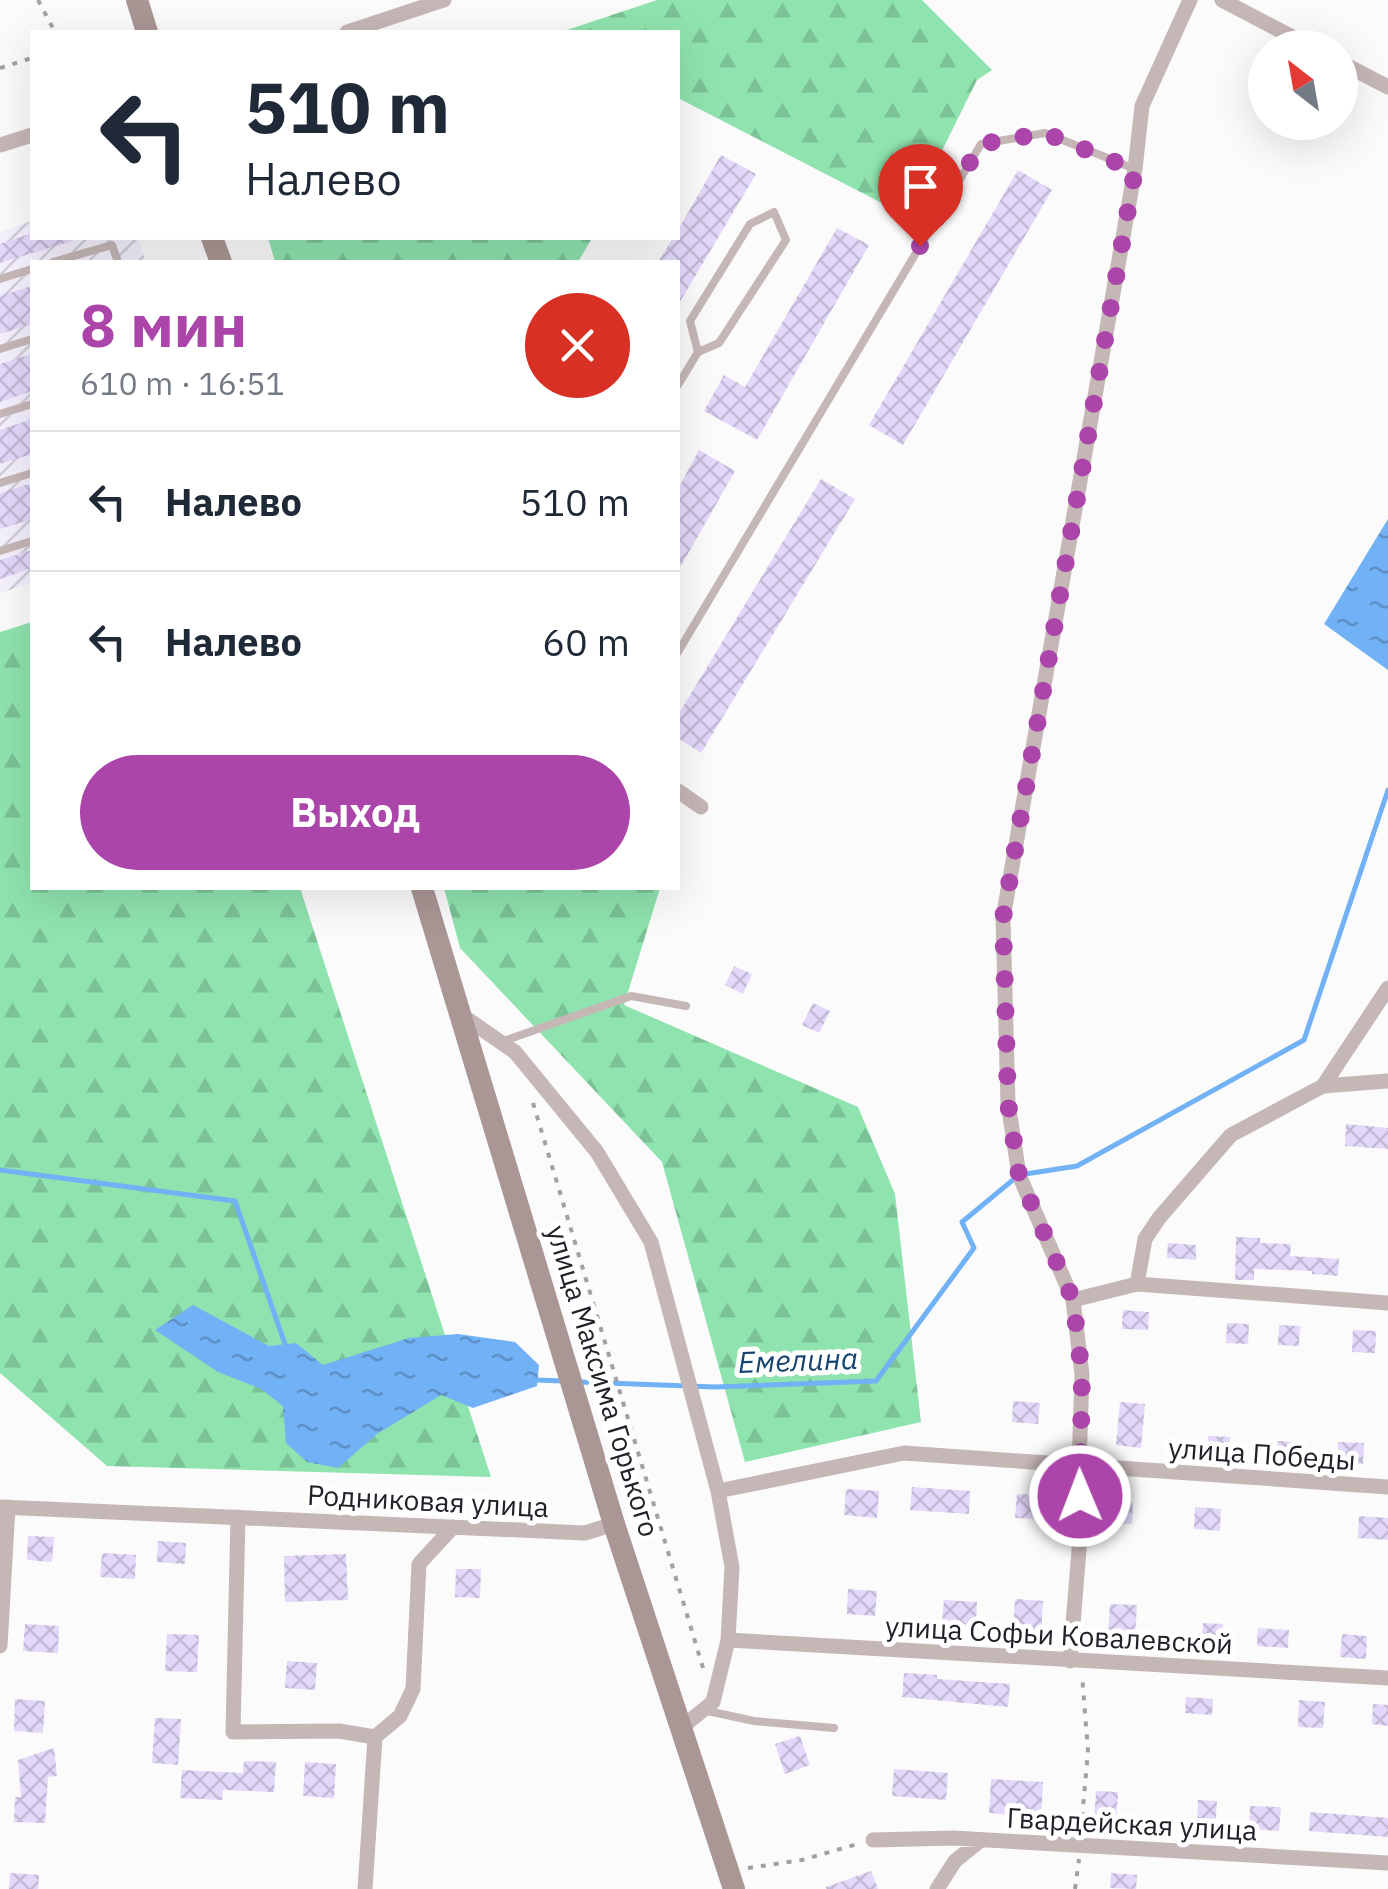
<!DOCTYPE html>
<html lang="ru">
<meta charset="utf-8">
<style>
:root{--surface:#fff;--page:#f6f6f7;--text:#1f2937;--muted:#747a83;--line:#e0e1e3;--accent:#ab45a9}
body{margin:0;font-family:"IBM Plex Sans",sans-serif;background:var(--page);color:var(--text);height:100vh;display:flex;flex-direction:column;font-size:38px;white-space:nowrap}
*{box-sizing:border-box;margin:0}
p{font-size:32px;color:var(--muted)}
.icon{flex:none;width:55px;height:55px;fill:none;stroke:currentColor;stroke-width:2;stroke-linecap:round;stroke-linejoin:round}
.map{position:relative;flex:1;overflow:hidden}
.details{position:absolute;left:30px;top:260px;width:650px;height:630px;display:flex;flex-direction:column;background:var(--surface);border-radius:0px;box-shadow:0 10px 40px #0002}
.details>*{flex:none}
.banner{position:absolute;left:30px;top:30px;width:650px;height:210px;border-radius:0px;box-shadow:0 10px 40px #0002;background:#fff;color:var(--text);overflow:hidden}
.needle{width:65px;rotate:329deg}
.fabs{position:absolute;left:1248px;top:30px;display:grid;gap:20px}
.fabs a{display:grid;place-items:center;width:110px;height:110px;border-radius:50%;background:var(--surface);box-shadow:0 10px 40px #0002;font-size:50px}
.pin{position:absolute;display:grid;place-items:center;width:85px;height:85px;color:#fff;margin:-102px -42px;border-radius:50% 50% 50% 0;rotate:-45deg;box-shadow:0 0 10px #0007}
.pin .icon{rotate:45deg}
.me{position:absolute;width:110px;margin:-55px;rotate:359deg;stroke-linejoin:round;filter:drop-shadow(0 0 8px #0008)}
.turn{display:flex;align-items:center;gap:35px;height:210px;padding:0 50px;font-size:45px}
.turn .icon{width:130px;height:130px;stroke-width:2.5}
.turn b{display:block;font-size:70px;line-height:85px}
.round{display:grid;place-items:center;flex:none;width:105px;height:105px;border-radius:52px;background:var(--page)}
.summary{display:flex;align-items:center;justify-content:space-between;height:170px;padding:0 50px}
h1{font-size:60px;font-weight:700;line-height:75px;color:var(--accent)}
.action{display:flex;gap:20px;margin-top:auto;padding:20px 50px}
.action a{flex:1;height:115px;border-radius:60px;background:var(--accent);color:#fff;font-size:40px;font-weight:700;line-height:115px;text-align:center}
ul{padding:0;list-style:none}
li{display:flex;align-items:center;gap:30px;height:140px;padding:0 50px;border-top:2px solid var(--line)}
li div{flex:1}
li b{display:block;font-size:38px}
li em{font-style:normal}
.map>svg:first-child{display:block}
.industrial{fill:url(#industrial-furrows)}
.forest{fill:url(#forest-firs)}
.water{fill:url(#water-ripples)}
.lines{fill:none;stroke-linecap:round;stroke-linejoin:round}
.stream{stroke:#70b2f5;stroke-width:5}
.building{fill:url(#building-cross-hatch)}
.path{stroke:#a1a0a4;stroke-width:4;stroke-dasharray:5 8;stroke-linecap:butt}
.lane{stroke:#c5b7b6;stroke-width:8}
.street{stroke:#c5b7b6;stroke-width:15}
.secondary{stroke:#aa9694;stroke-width:22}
.route{stroke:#ab45a9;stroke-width:18;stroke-dasharray:0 32.4}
.labels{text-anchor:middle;stroke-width:10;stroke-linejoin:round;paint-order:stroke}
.street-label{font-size:28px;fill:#232029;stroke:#fff}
.water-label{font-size:30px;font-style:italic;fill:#164470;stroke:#fff}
</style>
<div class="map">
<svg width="1388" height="1889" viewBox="0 0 1388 1889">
<defs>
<pattern id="industrial-furrows" width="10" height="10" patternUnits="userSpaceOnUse" patternTransform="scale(2.5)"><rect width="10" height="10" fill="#f4f0fd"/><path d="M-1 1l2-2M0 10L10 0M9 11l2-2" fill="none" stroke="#d1ced9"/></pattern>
<pattern id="forest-firs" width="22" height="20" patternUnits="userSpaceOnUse" patternTransform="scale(2.5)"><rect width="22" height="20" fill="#8fe3ae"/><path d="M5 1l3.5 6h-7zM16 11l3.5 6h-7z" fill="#7bc296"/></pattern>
<pattern id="water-ripples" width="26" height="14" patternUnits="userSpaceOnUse" patternTransform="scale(2.5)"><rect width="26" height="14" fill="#70b2f5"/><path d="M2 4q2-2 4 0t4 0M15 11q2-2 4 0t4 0" fill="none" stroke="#5c90c6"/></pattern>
<pattern id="building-cross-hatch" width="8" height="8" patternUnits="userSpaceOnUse" patternTransform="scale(2.5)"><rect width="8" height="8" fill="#e3d8fa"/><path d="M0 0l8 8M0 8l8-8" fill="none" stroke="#c2b9d6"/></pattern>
</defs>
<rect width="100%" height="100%" fill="#fbfbfb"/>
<path class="industrial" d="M32,221v17h106l8,24h-114v321l-32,10v-361z"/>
<path class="forest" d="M657,0h265l70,70 -15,10 -68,137 -231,-119v-66h-117z
M268,238h324l-14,24h-303z
M32,622v266h268l191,589 -384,-11 -107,-93v-741z
M444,888h216l-36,117 234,102 37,87 26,228 -176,40 -83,-300 -202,-214z"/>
<path class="water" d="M1388,519v151l-64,-46z
M193,1305l76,41 27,-3 27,22 86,-27 49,-4 57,8 24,23 -2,21 -64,22 -32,-13 -64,39 -39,34 -31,-6 -21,-19 -3,-37 -22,-17 -43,-17 -63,-42z"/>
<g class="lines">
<path class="stream" d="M0,1170l235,31 51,146
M535,1380l29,1
M580,1382l135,5 161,-6 98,-133 -12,-26 57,-47 58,-9 227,-126 84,-250"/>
</g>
<path class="building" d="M721,155l35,19 -78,131v-43h-20l15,-24h5v-8z
M1018,170l34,20 -149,255 -34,-20z
M837,228l32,17 -112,195 -53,-29 20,-36 21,12z
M32,233v5h39l1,3 -72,22v-19z
M32,286v38l-32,10v-38z
M32,354v37l-32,11v-38z
M32,419v35l-32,10v-34z
M699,450l36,21 -57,100v-82z
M821,479l34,20 -154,254 -23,-15v-23z
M32,483v36l-32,10v-36z
M32,550v18l-32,11v-19z
M734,966l18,8 -9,20 -18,-9z
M813,1003l17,8 -11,22 -17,-8z
M1346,1124l42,4v21l-43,-3z
M1236,1237l24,1v5l31,1 -1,12 49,3 -1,17 -26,-2v-3l-58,-2v11h-19z
M1168,1243l28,2v15l-29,-2z
M1123,1310l26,2 -1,18 -26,-1z
M1227,1323l22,1 -1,20 -22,-1z
M1279,1325l21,1 -1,20 -21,-1z
M1353,1330l23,1 -1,22 -23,-1z
M1013,1401l27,2 -2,21 -26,-2z
M1120,1402l25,2 -4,44 -25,-3z
M1208,1436l22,1 -1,20 -22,-2z
M1278,1441l19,1 -2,18 -19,-1z
M1338,1442l26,1 -1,21 -26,-2z
M912,1487l58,4 -1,23 -59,-4z
M846,1489l33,2 -2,27 -33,-3z
M1017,1494l35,2 -1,24 -36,-2z
M1114,1501l19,2 -1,21 -19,-1z
M1195,1507l26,2 -1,22 -26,-2z
M1359,1516l29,2v22l-30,-2z
M28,1536l26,1 -2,25 -25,-2z
M158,1541l28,2 -1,21 -28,-2z
M102,1553l34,2 -1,24 -35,-2z
M346,1554l2,46 -63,2 -1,-46z
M456,1569h25l-1,29 -25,-1z
M848,1589l29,2 -2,25 -28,-2z
M1015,1599l28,2 -2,34 -28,-1z
M944,1600l33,2 -1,23 -34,-2z
M1110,1604l27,1 -2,32 -27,-2z
M1203,1623l20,1 -1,18 -20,-1z
M25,1624l34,2 -1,27 -35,-2z
M1258,1628l31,2 -1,18 -31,-2z
M167,1634l32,1 -2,37 -32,-1z
M1342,1634l25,2 -1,23 -26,-2z
M287,1661l30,2 -2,27 -30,-2z
M904,1673l33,2v4l73,5 -2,23 -106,-10z
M1186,1697l27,2 -1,16 -27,-2z
M15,1699l30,2 -2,32 -29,-2z
M1299,1700l26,2 -2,26 -25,-1z
M1373,1704l15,1v21l-16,-2z
M155,1718l26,1 -3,46 -26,-2z
M800,1736l10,29 -25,9 -10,-30z
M54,1748l3,28 -9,1 -3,46 -31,-1 1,-25h6l-3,-37z
M244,1761l32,1 -2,30 -51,-2 -1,10 -42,-2 2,-28 61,3z
M305,1762l31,2 -2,34 -31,-2z
M894,1769l54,4 -2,27 -54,-4z
M991,1779l52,3 -2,35 -52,-4z
M1096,1791l22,1 -2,31 -22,-1z
M1198,1800l19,1 -2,28 -18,-1z
M1250,1806l31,1 -2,24 -30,-2z
M1310,1812l78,6v19l-79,-6z
M871,1871l7,18h-52v-2z
M10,1873l29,2 -1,14h-29z
M1111,1873l26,2 -1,14 -26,-1z"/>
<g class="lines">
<path class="path" d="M38,0l17,32
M0,68l32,-10
M533,1103l170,565
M1081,1830l7,-79 -6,-76
M748,1868l54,-8 59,-17
M1075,1889l4,-30"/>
<path class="lane" d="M53,262l59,-17 6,17
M0,279l32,-10
M0,349l32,-10
M678,385l20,-33 21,-9 67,-103 -12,-28 -24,12 -60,97 8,31
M0,414l32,-10
M0,483l32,-10
M0,551l32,-10
M678,652l303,-508 64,-11 90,36
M501,1042l130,-46 55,10
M703,1710l51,11 80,7"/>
<path class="street" d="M1222,0l91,48
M347,32l97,-32
M1340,62l48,25
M0,145l32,-10
M678,791l23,16
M463,1016l52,36 82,100 54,90 67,249 14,76 -4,73 -15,62 -32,26
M1323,1086l65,-5
M1137,1284l8,-45 14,-21 72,-83 92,-49 65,-98
M1073,1300l64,-16 251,19
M718,1491l186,-38 484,34
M0,1507l585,26 29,-9
M238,1517l-5,215 106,-1 36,6
M728,1640l660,38
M0,1646l8,-139
M1070,1661l11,-136 -2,-58 3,-93 -9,-74 -54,-125 -11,-72 -5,-185 132,-749 7,-63 48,-106
M873,1840l80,-2 435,25
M365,1889l10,-152 25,-21 13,-27 6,-125 34,-37
M937,1889l18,-28 26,-21"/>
<path class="secondary" d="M137,0l10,32
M212,238l9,24
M422,888l192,636 120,365"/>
</g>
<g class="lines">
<path class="route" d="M920,246l61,-102 64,-11 90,37 -132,748 5,185 11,72 54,125 9,74 -2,122"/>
</g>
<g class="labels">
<g class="street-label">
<text transform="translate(603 1381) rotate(73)" y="10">улица Максима Горького</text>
<text transform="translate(1262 1454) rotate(4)" y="10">улица Победы</text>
<text transform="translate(428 1501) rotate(3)" y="10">Родниковая улица</text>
<text transform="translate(1059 1635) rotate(3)" y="10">улица Софьи Ковалевской</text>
<text transform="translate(1132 1824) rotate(3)" y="10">Гвардейская улица</text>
</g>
<g class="water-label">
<text transform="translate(798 1361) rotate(-2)" y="10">Емелина</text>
</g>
</g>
</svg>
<div class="fabs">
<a><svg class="needle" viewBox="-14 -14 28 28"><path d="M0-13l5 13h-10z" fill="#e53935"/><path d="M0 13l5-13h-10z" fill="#747a83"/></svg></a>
</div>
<div class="pin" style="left:920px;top:246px;background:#d93025"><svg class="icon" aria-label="arrive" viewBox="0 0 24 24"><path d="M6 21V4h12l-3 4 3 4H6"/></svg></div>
<svg class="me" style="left:1080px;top:1496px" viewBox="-20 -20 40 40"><circle r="17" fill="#ab45a9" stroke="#fff" stroke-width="3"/><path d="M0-11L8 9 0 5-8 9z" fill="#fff"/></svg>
<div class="banner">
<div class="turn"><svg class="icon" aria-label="left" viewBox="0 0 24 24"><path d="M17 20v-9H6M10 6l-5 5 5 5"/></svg><div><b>510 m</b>Налево</div></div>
</div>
<section class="details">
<div class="summary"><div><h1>8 мин</h1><p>610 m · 16:51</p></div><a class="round" style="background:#d93025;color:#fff"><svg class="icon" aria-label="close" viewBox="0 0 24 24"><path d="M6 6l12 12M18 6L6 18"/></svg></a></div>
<ul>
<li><svg class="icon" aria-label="left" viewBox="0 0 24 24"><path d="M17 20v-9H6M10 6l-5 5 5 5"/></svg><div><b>Налево</b></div><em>510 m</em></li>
<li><svg class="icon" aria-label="left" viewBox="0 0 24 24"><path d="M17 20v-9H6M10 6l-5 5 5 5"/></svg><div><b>Налево</b></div><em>60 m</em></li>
</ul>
<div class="action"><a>Выход</a></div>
</section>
</div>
